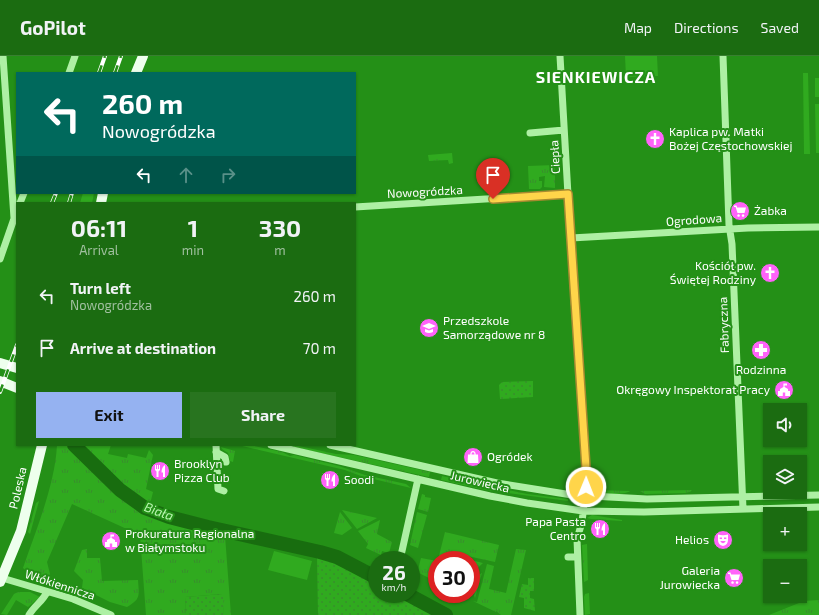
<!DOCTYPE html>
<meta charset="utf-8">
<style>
:root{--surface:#1b6c11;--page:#28741f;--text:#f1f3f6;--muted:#a0c09f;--line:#397f31;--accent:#95b2f1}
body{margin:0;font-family:"Exo 2",sans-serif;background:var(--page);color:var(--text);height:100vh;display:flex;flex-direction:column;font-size:15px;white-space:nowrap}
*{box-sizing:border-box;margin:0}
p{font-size:13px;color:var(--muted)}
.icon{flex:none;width:22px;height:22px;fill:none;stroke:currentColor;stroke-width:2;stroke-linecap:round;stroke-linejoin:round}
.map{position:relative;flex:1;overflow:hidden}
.drawer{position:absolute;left:16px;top:146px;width:340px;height:244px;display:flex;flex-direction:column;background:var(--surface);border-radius:0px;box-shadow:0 1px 3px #0004}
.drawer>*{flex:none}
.hud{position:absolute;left:16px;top:16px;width:340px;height:122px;border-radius:0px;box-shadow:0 1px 3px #0004;background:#00695c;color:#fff;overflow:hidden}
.tools{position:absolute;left:763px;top:347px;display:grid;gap:8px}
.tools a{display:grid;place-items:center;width:44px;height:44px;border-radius:0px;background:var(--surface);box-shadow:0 1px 3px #0004;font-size:20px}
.speed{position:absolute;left:368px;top:495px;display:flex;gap:8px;font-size:20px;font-weight:700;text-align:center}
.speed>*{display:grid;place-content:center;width:52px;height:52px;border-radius:50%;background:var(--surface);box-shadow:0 1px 3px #0004;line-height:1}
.speed small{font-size:10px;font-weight:400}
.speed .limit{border:6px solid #d22;background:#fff;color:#111}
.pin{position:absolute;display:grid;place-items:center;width:34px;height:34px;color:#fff;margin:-41px -17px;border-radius:50% 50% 50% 0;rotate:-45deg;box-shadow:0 0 4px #0007}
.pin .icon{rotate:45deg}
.me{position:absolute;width:44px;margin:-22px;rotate:1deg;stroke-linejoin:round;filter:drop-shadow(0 0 3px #0008)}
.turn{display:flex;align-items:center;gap:14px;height:84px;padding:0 20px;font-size:18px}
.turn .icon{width:52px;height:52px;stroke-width:2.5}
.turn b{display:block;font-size:28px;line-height:34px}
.lanes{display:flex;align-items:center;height:38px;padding:0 20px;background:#0003;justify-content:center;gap:20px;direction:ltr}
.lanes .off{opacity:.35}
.eta{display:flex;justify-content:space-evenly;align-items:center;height:68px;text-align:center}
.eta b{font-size:24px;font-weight:700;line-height:28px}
.action{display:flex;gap:8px;margin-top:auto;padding:8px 20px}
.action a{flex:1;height:46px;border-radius:0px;background:var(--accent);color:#111;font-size:16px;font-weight:700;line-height:46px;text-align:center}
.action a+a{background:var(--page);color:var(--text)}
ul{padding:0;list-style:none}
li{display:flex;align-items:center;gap:12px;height:52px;padding:0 20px}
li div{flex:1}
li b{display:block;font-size:15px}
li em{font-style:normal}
header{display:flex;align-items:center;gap:24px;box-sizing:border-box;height:56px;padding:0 20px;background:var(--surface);border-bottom:1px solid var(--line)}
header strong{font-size:19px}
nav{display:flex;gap:22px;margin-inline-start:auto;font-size:14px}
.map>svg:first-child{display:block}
.grass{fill:url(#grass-tufts)}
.park{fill:url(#park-dots)}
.garden{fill:#30aa1f}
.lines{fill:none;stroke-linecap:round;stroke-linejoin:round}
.river{stroke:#186d0f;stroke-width:14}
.minor{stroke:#aef0a4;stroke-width:7}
.major{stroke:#eeffed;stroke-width:10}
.rail-casing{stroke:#fff;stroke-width:4}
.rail{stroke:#249017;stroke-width:2.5;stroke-dasharray:8;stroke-linecap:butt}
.route-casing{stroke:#a68a30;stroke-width:10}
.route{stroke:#ffd54a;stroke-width:7}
.labels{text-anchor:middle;stroke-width:4;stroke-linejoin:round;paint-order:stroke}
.poi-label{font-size:12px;fill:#fff;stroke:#249017;text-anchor:start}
.street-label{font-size:12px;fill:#fff;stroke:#249017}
.water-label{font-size:13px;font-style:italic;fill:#b9f7b0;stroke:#249017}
.district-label{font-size:16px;font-weight:bold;letter-spacing:1px;fill:#fff;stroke:#249017}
</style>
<header>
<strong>GoPilot</strong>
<nav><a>Map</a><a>Directions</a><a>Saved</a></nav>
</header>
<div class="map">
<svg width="819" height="559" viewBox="0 0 819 559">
<defs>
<pattern id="grass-tufts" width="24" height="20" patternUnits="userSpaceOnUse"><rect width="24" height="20" fill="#30aa1f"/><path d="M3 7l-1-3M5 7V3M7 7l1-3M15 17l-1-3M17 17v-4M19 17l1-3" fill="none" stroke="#388e2c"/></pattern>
<pattern id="park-dots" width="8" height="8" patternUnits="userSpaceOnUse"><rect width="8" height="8" fill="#30aa1f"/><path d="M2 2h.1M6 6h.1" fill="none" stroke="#388e2c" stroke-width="1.8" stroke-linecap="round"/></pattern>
</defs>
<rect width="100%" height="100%" fill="#249017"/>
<path class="grass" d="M452,97l1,10 -4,1 -1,-4 -19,1 -1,-6z
M555,109v23l-11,-1 1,-11 -6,1v4h3v6l-2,2h-11l-1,-23z
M83,137h11l-2,10h-12z
M57,389h54l-3,9 19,4 1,-4 18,4 3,-8 4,5 -7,34 7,3 -2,8 -5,8 23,9 40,10 16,9 6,79h-7l-2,-21 -37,3 1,18h-40l-6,-80 -68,-31 -25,58 3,12 -1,8 -16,-6 -10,-8c13,-38 32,-83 34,-123z
M227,389h23l32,7 8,4 4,-1 45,11 26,9 41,9 5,4 -50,-12 -16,-6 -107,-25 -6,1z
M294,389l42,9 18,1 76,17 -1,5 -135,-30z
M221,391l14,4 -2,11 -3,-1 -2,-8 -6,-4z
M442,420l85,18 41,5v2l-82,-11 -45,-10z
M592,434l38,1c-6,5 -32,3 -38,-1z
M692,434l-2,2 -5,1 -40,1 -5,-3z
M422,438l3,1v2l6,1 -3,14 -10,-3z
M39,445l-9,33 -2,-2 8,-29z
M342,454l35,8 -20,11z
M340,456l12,16 -10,7 -8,-2z
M417,456l10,3 -9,33 -8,-3z
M592,459l30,5v1l-31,-2 -4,-1z
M380,464l-3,14 15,8 -3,11 -7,-2 -1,4 -15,-7 2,-4 -10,-13z
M445,476l54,13 -4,17 -41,-9 3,7h-19z
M587,488l1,36 -4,2 -2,-37z
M87,493v9h13l2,23 36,-1c1,16 3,19 -11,27l-17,-5 -28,-14 1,-8 -9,-9 8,-21z
M516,493l10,1 -15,65h-10l-5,-4v1l-23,-11 4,1 10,-38 7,2 -5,23 17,4z
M421,502l16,3v21l-22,-11v-2l3,1z
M18,536h12l10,5 -12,10 -12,-7 -9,15 -6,-1 13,-20z
M589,537l1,21 -5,1 -1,-18 1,-3z
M819,544v15h-50l35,-14z"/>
<path class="park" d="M533,325v16l-33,2 -1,-14 3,-3z
M317,500l60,27v11h24l45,21h-128z
M459,501l24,6 -12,11v-14h-11z
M482,517l-7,25 -4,-11v-8z
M528,522h6v13h-4v7l4,1 1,12 -11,-3v-10l-5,-1 3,-13 6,1z
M223,538l1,21h-38l-1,-18z"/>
<path class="garden" d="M625,0h32l1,20 -32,1z
M803,17h5l2,81h-6z
M815,22h4v19h-4z
M815,48h4v49h-3z
M274,495l38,10 -5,19 -39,-10z"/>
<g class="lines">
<path class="river" d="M74,389l46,45 25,18 24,9 39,10 112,25 17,5 40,21
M407,538l39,21"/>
<path class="minor" d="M3,0l11,162
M560,0l14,243 12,169v19l-4,35 -5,17 3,76
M723,0l6,169 3,19 11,265
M69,17l6,-17
M530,77l34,-3
M20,147l4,-10
M355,151l213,-13
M571,182l177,-10 71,-1
M0,203l16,-46
M216,389l2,44 6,2
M271,389l219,51 37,7 56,8 61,1 175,-5
M330,389l167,38 75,12 75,4 172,-4
M216,396l9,5 1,5
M568,501h9
M400,504l18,-81
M2,522l71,21 38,16
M29,559c5,-9 14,-14 18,-23"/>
<path class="major" d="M136,17l7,-17
M101,147l2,-10
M0,307l17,5
M0,325l17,7
M0,526l21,-51 21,-86"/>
<g class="rail-casing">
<path id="rail" d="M99,17l6,-17
M115,17l6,-17
M52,147l4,-10
M69,147l3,-10
M0,336l17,-47"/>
</g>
<use href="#rail" class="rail"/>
</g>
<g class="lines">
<g class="route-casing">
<path id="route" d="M493,143l75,-5 18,274v19"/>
</g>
<use href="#route" class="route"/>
</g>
<defs>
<g id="church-disc" transform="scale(1)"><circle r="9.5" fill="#ff63f9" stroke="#249017"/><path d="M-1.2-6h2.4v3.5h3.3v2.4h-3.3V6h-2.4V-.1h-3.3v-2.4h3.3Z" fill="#fff"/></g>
<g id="supermarket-disc" transform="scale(1)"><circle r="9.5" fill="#ff63f9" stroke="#249017"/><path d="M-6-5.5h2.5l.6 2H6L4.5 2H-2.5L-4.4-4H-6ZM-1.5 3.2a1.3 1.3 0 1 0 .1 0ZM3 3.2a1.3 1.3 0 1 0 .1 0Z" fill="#fff"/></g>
<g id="school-disc" transform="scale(1)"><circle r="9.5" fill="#ff63f9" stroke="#249017"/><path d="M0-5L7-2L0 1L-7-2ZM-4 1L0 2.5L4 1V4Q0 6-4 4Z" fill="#fff"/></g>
<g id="pharmacy-disc" transform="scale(1)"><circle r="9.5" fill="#ff63f9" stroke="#249017"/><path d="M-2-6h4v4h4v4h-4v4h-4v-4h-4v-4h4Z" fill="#fff"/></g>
<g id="civic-disc" transform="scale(1)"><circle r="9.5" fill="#ff63f9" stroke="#249017"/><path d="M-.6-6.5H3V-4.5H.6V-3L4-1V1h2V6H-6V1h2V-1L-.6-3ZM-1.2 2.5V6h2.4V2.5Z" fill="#fff"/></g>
<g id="shop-disc" transform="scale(1)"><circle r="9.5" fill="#ff63f9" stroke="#249017"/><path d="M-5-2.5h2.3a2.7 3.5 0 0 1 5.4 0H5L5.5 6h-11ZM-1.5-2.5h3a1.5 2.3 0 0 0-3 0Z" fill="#fff"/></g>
<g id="restaurant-disc" transform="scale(1)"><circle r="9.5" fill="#ff63f9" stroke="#249017"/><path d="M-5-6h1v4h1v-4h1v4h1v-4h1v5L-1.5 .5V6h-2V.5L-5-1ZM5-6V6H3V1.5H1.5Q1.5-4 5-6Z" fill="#fff"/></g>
<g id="theatre-disc" transform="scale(1)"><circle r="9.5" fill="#ff63f9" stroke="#249017"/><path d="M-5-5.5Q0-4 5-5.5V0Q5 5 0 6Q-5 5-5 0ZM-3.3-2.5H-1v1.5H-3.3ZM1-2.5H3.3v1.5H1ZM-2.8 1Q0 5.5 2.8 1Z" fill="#fff"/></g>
</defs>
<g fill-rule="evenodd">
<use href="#church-disc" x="655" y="83"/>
<use href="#supermarket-disc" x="740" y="155"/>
<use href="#church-disc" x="770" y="217"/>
<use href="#school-disc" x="429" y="272"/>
<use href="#pharmacy-disc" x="761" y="294"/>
<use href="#civic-disc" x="784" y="334"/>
<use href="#shop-disc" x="473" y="401"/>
<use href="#restaurant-disc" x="160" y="415"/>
<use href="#restaurant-disc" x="330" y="424"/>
<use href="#restaurant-disc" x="600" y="473"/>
<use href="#theatre-disc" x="723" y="484"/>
<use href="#civic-disc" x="111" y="485"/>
<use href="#supermarket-disc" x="734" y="522"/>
</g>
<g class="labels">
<g class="poi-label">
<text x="669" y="80">Kaplica pw. Matki<tspan x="669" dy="14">Bożej Częstochowskiej</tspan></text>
<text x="754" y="159">Żabka</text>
<text x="756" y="214" text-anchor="end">Kościół pw.<tspan x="756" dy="14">Świętej Rodziny</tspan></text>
<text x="443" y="269">Przedszkole<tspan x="443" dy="14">Samorządowe nr 8</tspan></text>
<text x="761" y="318" text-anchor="middle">Rodzinna</text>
<text x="770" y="338" text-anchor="end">Okręgowy Inspektorat Pracy</text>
<text x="487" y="405">Ogródek</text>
<text x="174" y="412">Brooklyn<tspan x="174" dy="14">Pizza Club</tspan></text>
<text x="344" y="428">Soodi</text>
<text x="586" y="470" text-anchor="end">Papa Pasta<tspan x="586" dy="14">Centro</tspan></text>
<text x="125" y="482">Prokuratura Regionalna<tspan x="125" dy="14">w Białymstoku</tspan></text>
<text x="709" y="488" text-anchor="end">Helios</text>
<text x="720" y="519" text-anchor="end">Galeria<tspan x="720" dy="14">Jurowiecka</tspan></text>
</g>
<g class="street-label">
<text transform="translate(555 101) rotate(-93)" y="4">Ciepła</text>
<text transform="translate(425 136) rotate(-3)" y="4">Nowogródzka</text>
<text transform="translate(694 164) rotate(-4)" y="4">Ogrodowa</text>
<text transform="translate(724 269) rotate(-92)" y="4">Fabryczna</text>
<text transform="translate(480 426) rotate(13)" y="4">Jurowiecka</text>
<text transform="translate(18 432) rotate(-77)" y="4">Poleska</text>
<text transform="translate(60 529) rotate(18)" y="4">Włókiennicza</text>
</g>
<g class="water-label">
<text transform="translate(159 455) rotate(20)" y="5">Biała</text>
</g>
<g class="district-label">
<text x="596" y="27">SIENKIEWICZA</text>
</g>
</g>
</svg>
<div class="tools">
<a><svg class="icon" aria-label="sound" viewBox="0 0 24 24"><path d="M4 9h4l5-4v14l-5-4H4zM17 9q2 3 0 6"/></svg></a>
<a><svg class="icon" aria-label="layers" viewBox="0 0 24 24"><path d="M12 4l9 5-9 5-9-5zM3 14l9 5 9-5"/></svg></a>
<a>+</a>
<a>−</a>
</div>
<div class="speed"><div>26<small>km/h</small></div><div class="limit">30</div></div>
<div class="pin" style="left:493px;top:143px;background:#d93025"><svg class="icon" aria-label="arrive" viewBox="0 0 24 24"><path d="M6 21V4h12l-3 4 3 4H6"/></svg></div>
<svg class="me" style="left:586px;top:431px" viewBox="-20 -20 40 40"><circle r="17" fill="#ffd54a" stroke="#fff" stroke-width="3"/><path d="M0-11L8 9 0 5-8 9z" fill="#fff"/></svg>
<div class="hud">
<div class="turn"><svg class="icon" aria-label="left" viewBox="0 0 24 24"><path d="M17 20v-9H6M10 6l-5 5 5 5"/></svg><div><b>260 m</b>Nowogródzka</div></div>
<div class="lanes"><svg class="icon" aria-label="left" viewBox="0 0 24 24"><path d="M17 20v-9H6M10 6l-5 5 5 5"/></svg><svg class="icon off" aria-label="ahead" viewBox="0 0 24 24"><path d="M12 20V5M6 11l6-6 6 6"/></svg><svg class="icon off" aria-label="right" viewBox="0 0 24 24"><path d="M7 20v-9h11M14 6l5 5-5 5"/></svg></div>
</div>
<section class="drawer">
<div class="eta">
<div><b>06:11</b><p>Arrival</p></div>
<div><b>1</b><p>min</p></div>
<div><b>330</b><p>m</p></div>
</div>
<ul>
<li><svg class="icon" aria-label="left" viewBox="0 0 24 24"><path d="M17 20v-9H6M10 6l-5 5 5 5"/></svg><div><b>Turn left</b><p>Nowogródzka</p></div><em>260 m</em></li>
<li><svg class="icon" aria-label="arrive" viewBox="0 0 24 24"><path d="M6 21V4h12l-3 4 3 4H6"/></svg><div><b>Arrive at destination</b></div><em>70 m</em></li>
</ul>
<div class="action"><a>Exit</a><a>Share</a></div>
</section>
</div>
